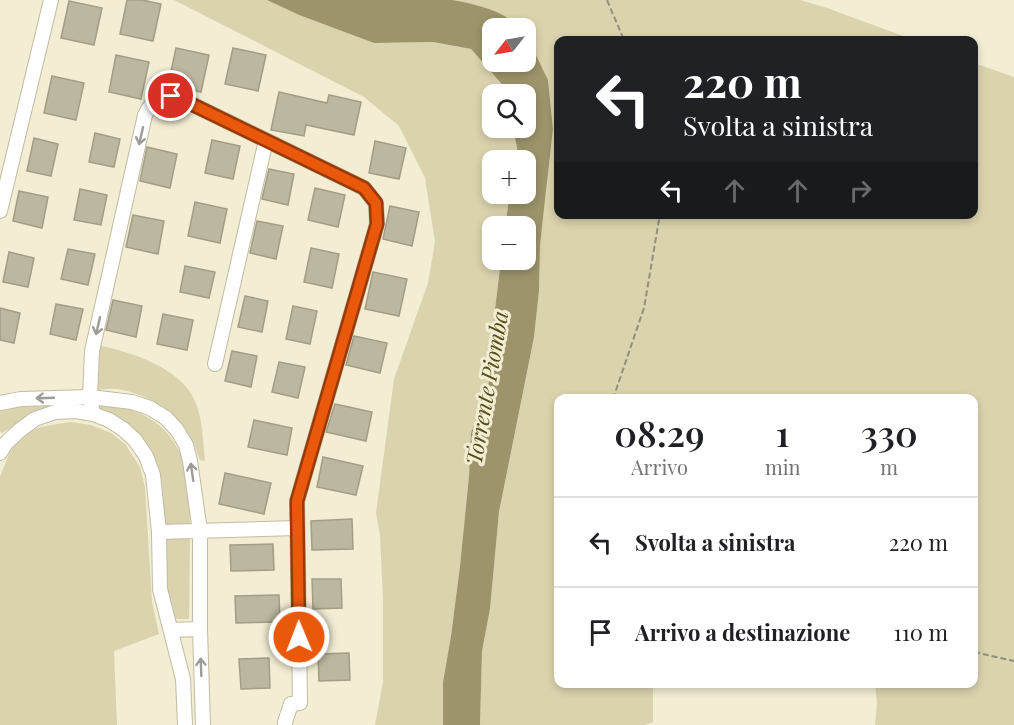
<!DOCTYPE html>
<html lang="it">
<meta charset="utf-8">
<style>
:root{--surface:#fff;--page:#f2f2f2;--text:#202124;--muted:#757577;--line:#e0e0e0}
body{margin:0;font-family:"Playfair Display",serif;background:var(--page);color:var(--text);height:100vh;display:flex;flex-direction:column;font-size:22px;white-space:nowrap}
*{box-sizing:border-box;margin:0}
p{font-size:20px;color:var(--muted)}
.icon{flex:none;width:33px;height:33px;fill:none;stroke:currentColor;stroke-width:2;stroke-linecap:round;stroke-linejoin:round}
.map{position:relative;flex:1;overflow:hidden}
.side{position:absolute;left:554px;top:394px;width:424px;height:294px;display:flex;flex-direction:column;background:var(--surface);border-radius:12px;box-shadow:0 3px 9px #0003}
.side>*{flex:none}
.guide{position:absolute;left:554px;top:36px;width:424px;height:183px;border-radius:12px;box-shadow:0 3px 9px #0003;background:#202124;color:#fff;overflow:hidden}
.needle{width:39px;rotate:239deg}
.controls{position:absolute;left:482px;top:18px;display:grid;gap:12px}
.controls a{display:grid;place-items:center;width:54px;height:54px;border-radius:12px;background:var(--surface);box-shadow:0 3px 9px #0003;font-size:30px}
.pin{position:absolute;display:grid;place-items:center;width:51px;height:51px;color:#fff;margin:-26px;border:3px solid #fff;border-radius:50%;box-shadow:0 2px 6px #0007}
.me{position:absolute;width:66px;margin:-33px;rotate:359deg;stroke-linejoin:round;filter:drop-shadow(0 0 4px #0008)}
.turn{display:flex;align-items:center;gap:21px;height:126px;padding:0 30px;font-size:27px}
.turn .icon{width:78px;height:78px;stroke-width:2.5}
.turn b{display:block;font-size:42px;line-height:51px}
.lanes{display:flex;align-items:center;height:57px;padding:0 30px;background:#0003;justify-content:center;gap:30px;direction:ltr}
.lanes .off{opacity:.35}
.eta{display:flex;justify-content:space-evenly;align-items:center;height:102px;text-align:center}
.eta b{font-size:36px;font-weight:600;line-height:42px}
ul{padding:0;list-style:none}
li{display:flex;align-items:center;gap:18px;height:90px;padding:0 30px;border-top:2px solid var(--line)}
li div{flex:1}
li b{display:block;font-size:22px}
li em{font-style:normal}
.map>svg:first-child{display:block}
.green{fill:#dbd3ae}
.water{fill:#9d946b}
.building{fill:#bcb79f;stroke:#a29e86;stroke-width:1.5}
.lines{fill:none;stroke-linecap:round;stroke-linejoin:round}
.street-casing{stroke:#c0bba2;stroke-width:16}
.path{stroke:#938f7d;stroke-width:2;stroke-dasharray:6 3;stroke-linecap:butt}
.street{stroke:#fff;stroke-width:14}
.oneway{stroke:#9d9c98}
.route-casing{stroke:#983908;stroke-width:15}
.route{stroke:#ea580c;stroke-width:10}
.labels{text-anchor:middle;stroke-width:6;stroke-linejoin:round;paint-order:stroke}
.water-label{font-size:22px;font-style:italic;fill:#574c1a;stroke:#f2edd3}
</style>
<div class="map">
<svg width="1014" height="725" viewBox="0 0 1014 725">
<rect width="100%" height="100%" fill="#f2edd3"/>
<path class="green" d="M174,0h93l32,15 75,28 59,-1 38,7 36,41 1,4h-16v34h21l5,25 -2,7h-24v34h18l-5,32h-13v34h9l-9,74v39l-21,60 -2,43 -9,90 -9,70 -8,46v43h-68l8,-43v-84l-3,-63 -4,-22 18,-134 34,-96 7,-41 -10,-64 -26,-52 -35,-29z
M452,0h348l27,8 87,32h-356v174h416v-151l40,14v648h-139l2,-22 -2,-19h99v-285h-416v285h95v38l-8,3h-165l2,-75 8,-41 9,-97 35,-175 5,-46 1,-46 13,-116 -5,-49 -14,-29 -9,-13v-10h-6c-11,-16 -48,-24 -67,-28z
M97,345c34,7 83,22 98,56 8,19 8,41 10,60l-5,-1c-3,-7 -5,-16 -9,-22 -13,-23 -43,-44 -69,-48 -8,-2 -16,-1 -24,0z
M94,402c40,3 76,19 90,61 6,19 5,40 6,60l-26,3v-22l-2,-21 -8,-21 -59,-51z
M76,405l-42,9 -32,19 -2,-2v-20l15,-4z
M71,422l20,3 20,8 14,11 15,23 5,20 7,115 7,32 -45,17 3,74h-117v-248c5,-12 9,-26 17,-36 12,-15 36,-16 54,-19z
M162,535l28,2 -1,82h-18l-7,-22z"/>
<path class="water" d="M267,0h185c19,3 57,12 67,28h-27v34h33v-24l9,13 14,29 5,49 -13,116 -1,46 -5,46 -35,175 -9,97 -8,42 -2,74h-37v-43l8,-46 9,-70 9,-90 2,-43 21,-60v-39l9,-74h24v-34h-20l5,-32h15v-34h-9l2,-7 -5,-25h12v-34h-17l-1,-4 -36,-41 -38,-7 -59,1 -75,-28z"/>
<path class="building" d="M127,0h15l19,4 -8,37 -33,-7z
M69,1l33,7 -8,37 -33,-7z
M176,48l33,7 -8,37 -33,-7z
M233,48l33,7 -8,36 -33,-7z
M116,55l33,7 -8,37 -32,-7z
M52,76l32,7 -8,37 -32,-7z
M279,92l48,11 2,-8 32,7 -7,33 -48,-10 -2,11 -33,-6z
M95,133l25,6 -6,28 -25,-5z
M34,138l24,6 -7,32 -24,-5z
M212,140l28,6 -7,33 -28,-6z
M375,141l31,7 -7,31 -30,-6z
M147,147l30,7 -7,34 -30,-7z
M269,169l25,5 -6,31 -26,-6z
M315,188l30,7 -7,32 -30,-7z
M80,189l27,6 -6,30 -27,-5z
M19,191l29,6 -6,31 -29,-7z
M195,202l32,7 -7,34 -32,-7z
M390,206l29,6 -7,34 -29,-7z
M133,215l31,6 -6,33 -32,-7z
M257,221l26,5 -7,33 -26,-6z
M311,248l28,6 -7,34 -28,-6z
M68,249l27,5 -7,31 -27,-6z
M9,252l25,6 -6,29 -25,-5z
M185,266l30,6 -6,26 -29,-6z
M373,272l34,7 -8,37 -34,-7z
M245,296l23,5 -6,31 -24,-5z
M113,300l29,6 -6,31 -30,-7z
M56,304l27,5 -7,31 -26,-6z
M293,306l24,5 -7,33 -24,-5z
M0,308l20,5 -6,30 -14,-3z
M163,314l30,6 -6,30 -30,-6z
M354,336l33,7 -7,30 -34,-8z
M232,351l25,5 -6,31 -26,-6z
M279,362l26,5 -7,31 -26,-6z
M335,404l37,8 -6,29 -40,-9z
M254,420l38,8 -5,27 -39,-8z
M323,457l40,9 -7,29 -39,-8z
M225,473l46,10 -7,31 -45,-10z
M352,519l1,30 -41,1 -1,-29z
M273,544l1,26 -43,1 -1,-26z
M312,579h29l1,29 -29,1z
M279,595l1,27 -44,1 -1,-27z
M349,653l1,27 -31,1 -1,-27z
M269,658l1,30 -29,1 -2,-30z"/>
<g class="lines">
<g class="street-casing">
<path id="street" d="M0,211l51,-211
M215,364l51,-224
M0,403l21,-4 69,-2 42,5 18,6 16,10 11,12 9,15 4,16 10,70v98l3,96
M93,414l-3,-17 2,-46 53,-236c6,-14 17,-20 32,-18l187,91 12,15 1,21 -80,277 3,202 -9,1 -6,18v3
M0,453l6,-10 14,-13 15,-11 20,-7 21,-1 17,3 16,6 14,9 12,11 11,16 7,19 6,57 1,57 23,90 2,46
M159,532l138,-4
M171,630l29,-1"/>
</g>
<path class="path" d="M607,0l17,40
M613,399l31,-91 16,-94
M974,652l40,9"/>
<use href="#street" class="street"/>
</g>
<defs><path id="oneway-shaft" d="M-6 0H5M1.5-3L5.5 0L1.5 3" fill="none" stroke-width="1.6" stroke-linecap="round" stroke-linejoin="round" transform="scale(1.5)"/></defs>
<g class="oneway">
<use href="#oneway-shaft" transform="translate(141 136) rotate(103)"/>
<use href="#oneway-shaft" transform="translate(98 326) rotate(103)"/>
<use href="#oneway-shaft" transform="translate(45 398) rotate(178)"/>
<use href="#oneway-shaft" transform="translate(192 472) rotate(-98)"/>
<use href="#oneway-shaft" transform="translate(201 667) rotate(-92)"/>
</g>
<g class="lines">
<g class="route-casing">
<path id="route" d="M171,96l12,4 181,88 12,15 1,21 -80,277 2,136"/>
</g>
<use href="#route" class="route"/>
</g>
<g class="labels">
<g class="water-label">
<text transform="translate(487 388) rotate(-80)" y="8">Torrente Piomba</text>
</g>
</g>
</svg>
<div class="controls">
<a><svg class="needle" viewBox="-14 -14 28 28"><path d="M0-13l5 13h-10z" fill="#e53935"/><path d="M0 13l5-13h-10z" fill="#757577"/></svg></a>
<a><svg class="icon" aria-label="search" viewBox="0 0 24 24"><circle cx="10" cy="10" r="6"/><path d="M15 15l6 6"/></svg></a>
<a>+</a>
<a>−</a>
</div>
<div class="pin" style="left:171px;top:96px;background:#d93025"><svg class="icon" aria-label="arrive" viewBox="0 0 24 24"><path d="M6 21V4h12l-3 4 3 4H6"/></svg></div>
<svg class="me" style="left:299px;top:637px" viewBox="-20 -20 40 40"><circle r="17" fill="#ea580c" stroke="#fff" stroke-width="3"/><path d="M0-11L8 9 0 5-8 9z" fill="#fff"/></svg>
<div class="guide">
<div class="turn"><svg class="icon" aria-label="left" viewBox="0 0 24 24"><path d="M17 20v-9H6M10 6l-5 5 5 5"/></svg><div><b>220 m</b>Svolta a sinistra</div></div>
<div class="lanes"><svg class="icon" aria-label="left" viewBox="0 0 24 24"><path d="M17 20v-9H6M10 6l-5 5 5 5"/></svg><svg class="icon off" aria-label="ahead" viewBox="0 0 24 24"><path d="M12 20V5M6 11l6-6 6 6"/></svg><svg class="icon off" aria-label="ahead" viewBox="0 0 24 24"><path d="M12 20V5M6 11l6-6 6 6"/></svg><svg class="icon off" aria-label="right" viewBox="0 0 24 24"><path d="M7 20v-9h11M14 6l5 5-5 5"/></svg></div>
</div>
<section class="side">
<div class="eta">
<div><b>08:29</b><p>Arrivo</p></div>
<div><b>1</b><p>min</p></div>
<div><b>330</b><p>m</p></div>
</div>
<ul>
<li><svg class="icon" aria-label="left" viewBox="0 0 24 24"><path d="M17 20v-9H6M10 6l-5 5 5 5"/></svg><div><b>Svolta a sinistra</b></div><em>220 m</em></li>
<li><svg class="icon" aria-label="arrive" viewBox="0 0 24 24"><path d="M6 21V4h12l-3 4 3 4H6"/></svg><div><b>Arrivo a destinazione</b></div><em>110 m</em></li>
</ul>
</section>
</div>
